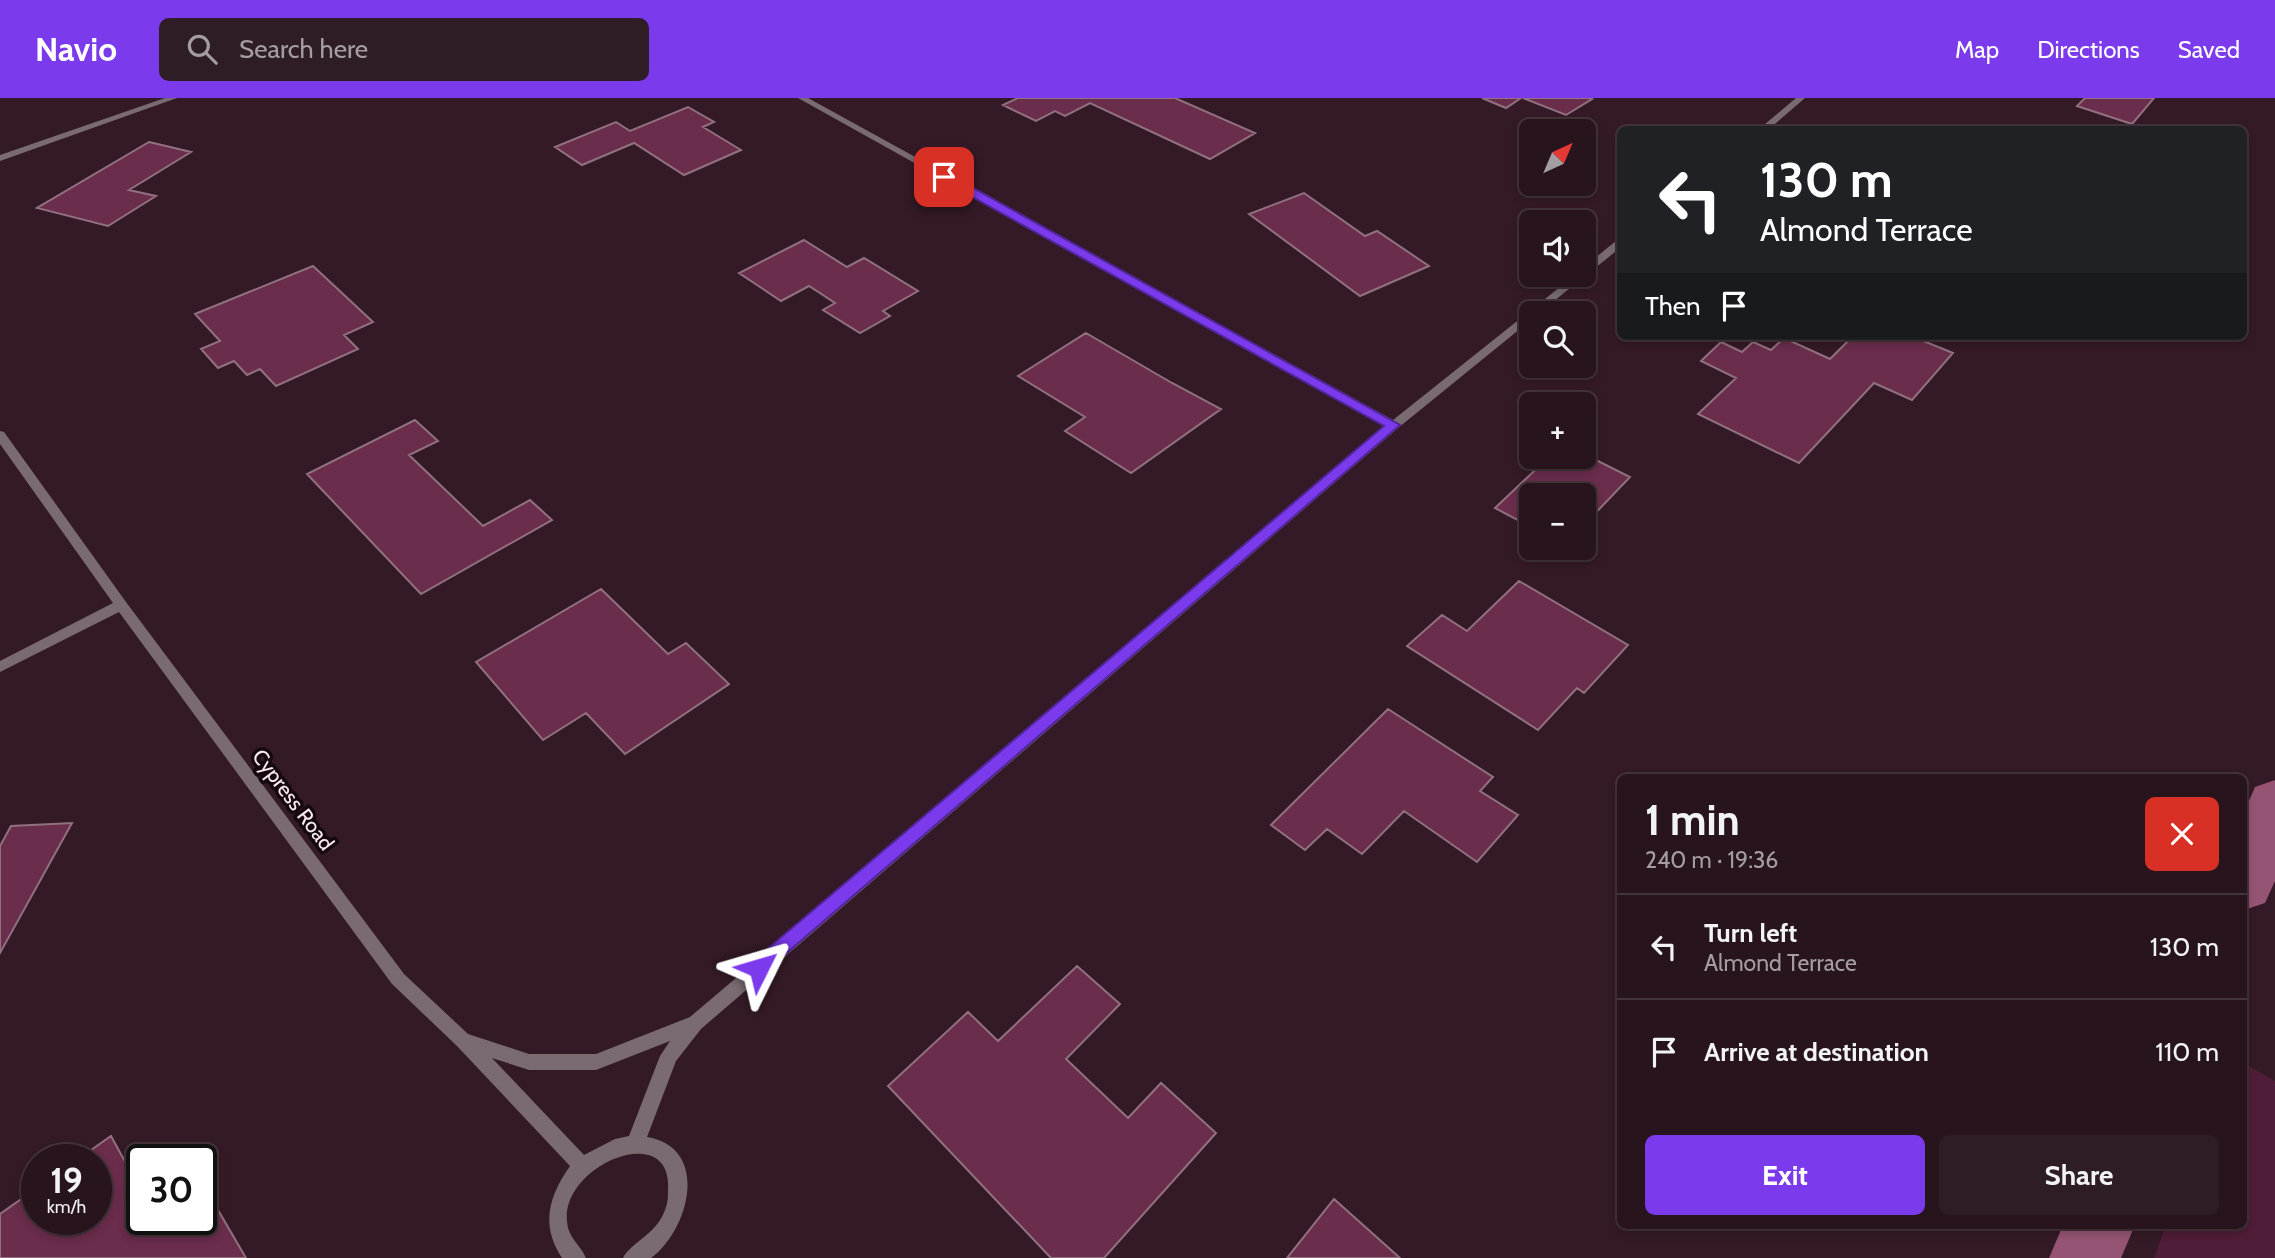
<!DOCTYPE html>
<meta charset="utf-8">
<style>
:root{--surface:#27141c;--page:#2f1d25;--text:#f1f3f6;--muted:#a49ea3;--line:#43333b;--accent:#7c3aed}
body{margin:0;font-family:Cabin,sans-serif;background:var(--page);color:var(--text);height:100vh;display:flex;flex-direction:column;font-size:26px;white-space:nowrap}
*{box-sizing:border-box;margin:0}
p{font-size:23px;color:var(--muted)}
.icon{flex:none;width:38px;height:38px;fill:none;stroke:currentColor;stroke-width:2;stroke-linecap:round;stroke-linejoin:round}
.map{position:relative;flex:1;overflow:hidden}
.sheet{position:absolute;left:1617px;top:676px;width:630px;height:455px;display:flex;flex-direction:column;background:var(--surface);border-radius:10px;box-shadow:0 4px 10px #0003,0 0 0 2px var(--line)}
.sheet>*{flex:none}
.hud{position:absolute;left:1617px;top:28px;width:630px;height:214px;border-radius:10px;box-shadow:0 4px 10px #0003,0 0 0 2px var(--line);background:#202124;color:#fff;overflow:hidden}
.needle{width:46px;rotate:44deg}
.fabs{position:absolute;left:1519px;top:21px;display:grid;gap:14px}
.fabs a{display:grid;place-items:center;width:77px;height:77px;border-radius:10px;background:var(--surface);box-shadow:0 4px 10px #0003,0 0 0 2px var(--line);font-size:35px}
.speed{position:absolute;left:21px;top:1046px;display:flex;gap:14px;font-size:35px;font-weight:700;text-align:center}
.speed>*{display:grid;place-content:center;width:91px;height:91px;border-radius:50%;background:var(--surface);box-shadow:0 4px 10px #0003,0 0 0 2px var(--line);line-height:1}
.speed small{font-size:18px;font-weight:400}
.speed .limit{border:4px solid #111;border-radius:10px;background:#fff;color:#111}
.pin{position:absolute;display:grid;place-items:center;width:60px;height:60px;color:#fff;margin:-30px;border-radius:14px;box-shadow:0 4px 10px #0006}
.me{position:absolute;width:77px;margin:-38px;rotate:50deg;stroke-linejoin:round;filter:drop-shadow(0 0 5px #0008)}
.turn{display:flex;align-items:center;gap:24px;height:147px;padding:0 28px;font-size:32px}
.turn .icon{width:91px;height:91px;stroke-width:2.5}
.turn b{display:block;font-size:49px;line-height:60px}
.then{display:flex;align-items:center;height:66px;padding:0 28px;background:#0003;gap:14px;font-size:26px}
.round{display:grid;place-items:center;flex:none;width:74px;height:74px;border-radius:10px;background:var(--page)}
.overview{display:flex;align-items:center;justify-content:space-between;height:119px;padding:0 28px}
h1{font-size:42px;font-weight:700;line-height:52px}
.button{display:flex;gap:14px;margin-top:auto;padding:14px 28px}
.button a{flex:1;height:80px;border-radius:10px;background:var(--accent);color:#fff;font-size:28px;font-weight:700;line-height:80px;text-align:center}
.button a+a{background:var(--page);color:var(--text)}
ul{padding:0;list-style:none}
li{display:flex;align-items:center;gap:21px;height:105px;padding:0 28px;border-top:2px solid var(--line)}
li div{flex:1}
li b{display:block;font-size:26px}
li em{font-style:normal}
header{display:flex;align-items:center;gap:42px;box-sizing:border-box;height:98px;padding:0 35px;background:var(--accent);color:#fff}
header strong{font-size:33px}
nav{display:flex;gap:38px;margin-inline-start:auto;font-size:24px}
.search{width:490px;height:63px;background:var(--page);display:flex;align-items:center;gap:18px;box-sizing:border-box;padding:0 24px;border-radius:10px;color:var(--muted);font-size:26px}
.map>svg:first-child{display:block}
.green{fill:#4f1d37}
.lines{fill:none;stroke-linecap:round;stroke-linejoin:round}
.canal{fill:#955473;fill-rule:evenodd}
.building{fill:#6a2d4c;stroke:#91717f;stroke-width:2}
.minor{fill:#796b71;fill-rule:evenodd}
.route{fill:#7c3aed;stroke:#51269a;stroke-width:2}
.labels{text-anchor:middle;stroke-width:7;stroke-linejoin:round;paint-order:stroke}
.street-label{font-size:21px;fill:#feebf3;stroke:#14090e}
</style>
<header>
<strong>Navio</strong>
<div class="search"><svg class="icon" aria-label="search" viewBox="0 0 24 24"><circle cx="10" cy="10" r="6"/><path d="M15 15l6 6"/></svg>Search here</div>
<nav><a>Map</a><a>Directions</a><a>Saved</a></nav>
</header>
<div class="map">
<svg width="2275" height="1160" viewBox="0 0 2275 1160">
<rect width="100%" height="100%" fill="#341a26"/>
<path class="green" d="M2244,965l31,18v177h-121l12,-33h78z"/>
<g class="lines">
<path class="canal" d="M2275,682v101l-10,22 -21,7v-98l11,-25z
M2063,1127h72l-14,33h-72z"/>
</g>
<path class="building" d="M1018,0h157l80,35 -45,26 -120,-56 -25,13 -10,-5 -19,10 -33,-16z
M1482,0h39l-15,10z
M1523,0h67l2,1 -26,16z
M2085,0h69l-22,26 -55,-18z
M688,9l26,15 -11,5 38,23 -57,25 -50,-32 -52,22 -27,-18 61,-25 14,9z
M149,44l42,10 -62,38 27,6 -48,30 -71,-18z
M1304,95l61,43 12,-5 52,35 -69,30 -111,-82z
M804,142l43,27 17,-9 54,33 -35,20 7,5 -30,17 -37,-23 12,-7 -26,-17 -28,15 -42,-28z
M313,168l60,56 -29,13 14,14 -82,37 -16,-17 -13,6 -13,-14 -16,7 -17,-19 19,-8 -25,-27z
M1086,235l86,50 49,26 -90,64 -66,-42 20,-14 -67,-41z
M1853,238h58l42,17 -41,47 -38,-17 -75,80 -101,-49 38,-36 -35,-17 20,-19 21,10 11,-10 18,8 13,-12 46,21z
M415,322l23,21 -29,14 74,71 47,-26 22,20 -131,74 -114,-120z
M1584,356l46,23 -46,48v-30h-53l-2,31 -34,-18 54,-51h35z
M1519,483l109,64 -44,48 -7,-5 -39,42 -131,-84 35,-31 25,16z
M601,491l67,65 18,-11 43,41 -104,70 -39,-41 -43,27 -67,-78z
M1388,611l105,68 -13,14 38,24 -41,47 -73,-51 -42,43 -35,-25 -22,21 -34,-25z
M72,725l-72,130v-107l11,-20z
M1077,868l43,38 -54,55 62,59 33,-35 55,50 -112,125h-53l-163,-172 80,-74 30,29z
M111,1038l24,44 7,-5v45h59v-4l3,5 14,-11 28,48h-246v-44l37,-26v32h59v-60h-19z
M1334,1101l66,59h-113z"/>
<g class="lines">
<path class="minor" d="M165,0h12l-177,63v-6z
M798,0h10l585,322 182,-145h9v-8l32,-26 4,-1v8l-81,65h-8v7l-133,108 -697,601 -25,32 -29,76c64,11 42,93 4,121h-28c7,-15 33,-23 42,-48 3,-7 3,-14 3,-21 4,-69 -106,-25 -101,32 1,17 13,23 19,37h-24c-22,-33 -13,-62 8,-92l-113,-120 -65,-62 -273,-372 -119,60v-11l113,-58 -113,-159v-13l4,1 122,170 278,372 64,60 61,20h67l94,-37 696,-591zM670,943l-10,15 -31,80 -14,3 -31,16 -92,-97 37,12h67z
M1796,0h9l-37,32h-10z"/>
</g>
<path class="route" d="M940,76h8l452,251 -641,552 -7,-2 -3,-7 3,-6 632,-536 -444,-247z"/>
<g class="labels">
<g class="street-label">
<text transform="translate(293 702) rotate(53)" y="7">Cypress Road</text>
</g>
</g>
</svg>
<div class="fabs">
<a><svg class="needle" viewBox="-14 -14 28 28"><path d="M0-13l5 13h-10z" fill="#e53935"/><path d="M0 13l5-13h-10z" fill="#a49ea3"/></svg></a>
<a><svg class="icon" aria-label="sound" viewBox="0 0 24 24"><path d="M4 9h4l5-4v14l-5-4H4zM17 9q2 3 0 6"/></svg></a>
<a><svg class="icon" aria-label="search" viewBox="0 0 24 24"><circle cx="10" cy="10" r="6"/><path d="M15 15l6 6"/></svg></a>
<a>+</a>
<a>−</a>
</div>
<div class="speed"><div>19<small>km/h</small></div><div class="limit">30</div></div>
<div class="pin" style="left:944px;top:79px;background:#d93025"><svg class="icon" aria-label="arrive" viewBox="0 0 24 24"><path d="M6 21V4h12l-3 4 3 4H6"/></svg></div>
<svg class="me" style="left:759px;top:870px" viewBox="-20 -20 40 40"><path d="M0-17L14 15 0 8-14 15z" fill="#7c3aed" stroke="#fff" stroke-width="4"/></svg>
<div class="hud">
<div class="turn"><svg class="icon" aria-label="left" viewBox="0 0 24 24"><path d="M17 20v-9H6M10 6l-5 5 5 5"/></svg><div><b>130 m</b>Almond Terrace</div></div>
<div class="then">Then<svg class="icon" aria-label="arrive" viewBox="0 0 24 24"><path d="M6 21V4h12l-3 4 3 4H6"/></svg></div>
</div>
<section class="sheet">
<div class="overview"><div><h1>1 min</h1><p>240 m · 19:36</p></div><a class="round" style="background:#d93025;color:#fff"><svg class="icon" aria-label="close" viewBox="0 0 24 24"><path d="M6 6l12 12M18 6L6 18"/></svg></a></div>
<ul>
<li><svg class="icon" aria-label="left" viewBox="0 0 24 24"><path d="M17 20v-9H6M10 6l-5 5 5 5"/></svg><div><b>Turn left</b><p>Almond Terrace</p></div><em>130 m</em></li>
<li><svg class="icon" aria-label="arrive" viewBox="0 0 24 24"><path d="M6 21V4h12l-3 4 3 4H6"/></svg><div><b>Arrive at destination</b></div><em>110 m</em></li>
</ul>
<div class="button"><a>Exit</a><a>Share</a></div>
</section>
</div>
